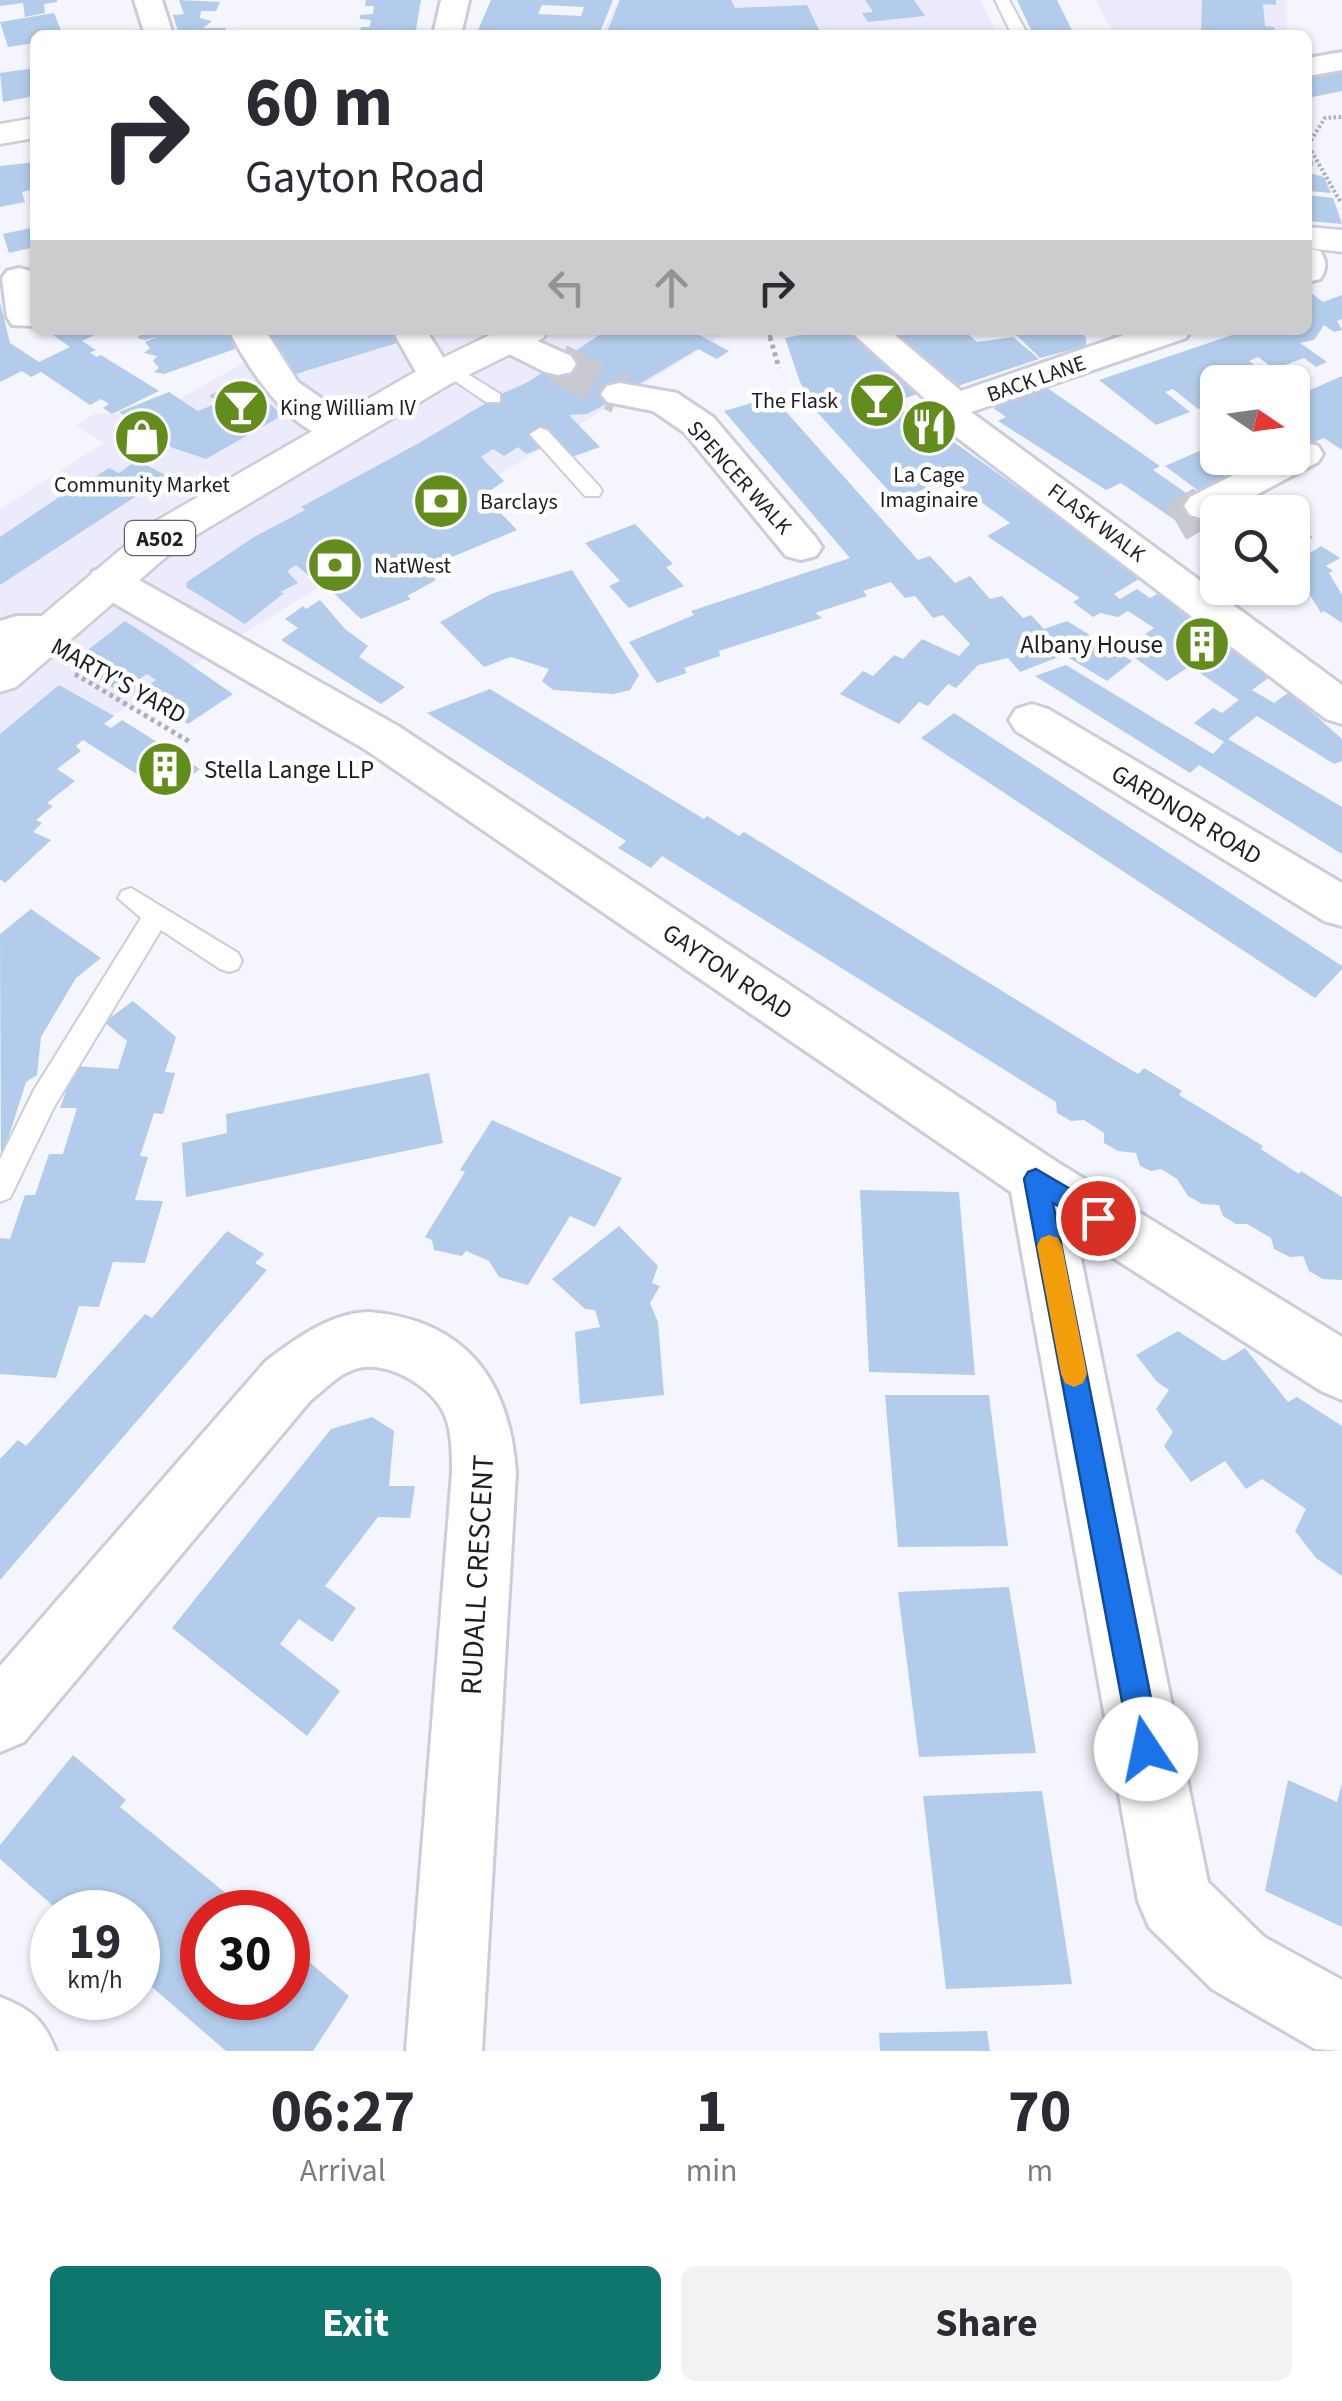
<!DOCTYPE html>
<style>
:root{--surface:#fff;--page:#f2f2f3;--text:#2b2b33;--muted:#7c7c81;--accent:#0f766e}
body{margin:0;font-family:"Source Sans 3",sans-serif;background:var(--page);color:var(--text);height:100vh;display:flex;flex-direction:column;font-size:38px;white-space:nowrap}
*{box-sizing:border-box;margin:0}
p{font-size:32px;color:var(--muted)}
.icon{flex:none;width:55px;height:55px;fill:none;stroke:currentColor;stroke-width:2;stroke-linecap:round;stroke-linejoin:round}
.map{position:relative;height:2051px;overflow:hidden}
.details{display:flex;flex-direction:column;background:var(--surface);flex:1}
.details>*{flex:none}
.banner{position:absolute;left:30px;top:30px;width:1282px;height:305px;border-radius:15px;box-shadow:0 2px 8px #0004;background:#fff;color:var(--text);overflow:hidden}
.needle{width:65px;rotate:103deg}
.controls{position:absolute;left:1200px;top:365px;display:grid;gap:20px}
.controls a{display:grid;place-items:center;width:110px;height:110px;border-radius:15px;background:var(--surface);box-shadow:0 2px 8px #0004;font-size:50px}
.speed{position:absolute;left:30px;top:1890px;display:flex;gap:20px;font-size:50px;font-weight:700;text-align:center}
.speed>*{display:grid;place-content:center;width:130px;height:130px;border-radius:50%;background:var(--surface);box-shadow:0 2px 8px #0004;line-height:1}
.speed small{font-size:25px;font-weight:400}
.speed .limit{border:15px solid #d22;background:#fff;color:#111}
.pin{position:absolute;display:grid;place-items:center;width:85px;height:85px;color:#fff;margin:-42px;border:5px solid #fff;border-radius:50%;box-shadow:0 2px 10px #0007}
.me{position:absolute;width:110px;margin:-55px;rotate:349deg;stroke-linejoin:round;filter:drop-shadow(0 0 8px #0008)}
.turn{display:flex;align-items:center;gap:35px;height:210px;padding:0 50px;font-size:45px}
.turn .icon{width:130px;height:130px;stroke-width:2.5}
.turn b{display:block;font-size:70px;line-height:85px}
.lanes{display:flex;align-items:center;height:95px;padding:0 50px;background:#0003;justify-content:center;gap:50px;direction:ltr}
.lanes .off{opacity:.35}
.eta{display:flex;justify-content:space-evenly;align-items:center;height:170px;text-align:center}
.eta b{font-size:60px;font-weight:700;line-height:70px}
.action{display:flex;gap:20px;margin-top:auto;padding:20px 50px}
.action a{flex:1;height:115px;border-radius:15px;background:var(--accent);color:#fff;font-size:40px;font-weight:700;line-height:115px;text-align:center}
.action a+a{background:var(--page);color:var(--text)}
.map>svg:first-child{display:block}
.built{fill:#ebebfc}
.building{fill:#b3cceb;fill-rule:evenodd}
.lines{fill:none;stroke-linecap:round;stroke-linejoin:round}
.street-tunnel{stroke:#c9cad1;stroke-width:41;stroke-dasharray:41 20;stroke-linecap:butt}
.lane-casing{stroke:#ccccda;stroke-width:4}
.street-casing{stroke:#ccccda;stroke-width:6}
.secondary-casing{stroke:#ccccda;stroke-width:5}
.primary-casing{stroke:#ccccda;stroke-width:5}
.path-far1{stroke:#aeaeb5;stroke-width:4;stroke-dasharray:2.5 2.5;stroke-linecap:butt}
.path{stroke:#aeaeb5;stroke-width:5;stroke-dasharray:4 4;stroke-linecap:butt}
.lane{fill:#fff;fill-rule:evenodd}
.street{fill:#fff;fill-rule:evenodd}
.secondary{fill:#fff;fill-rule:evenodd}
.primary{fill:#fff;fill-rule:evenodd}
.route{fill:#1a73e8;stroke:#114b97;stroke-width:2.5}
.slow{fill:#f59e0b}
.labels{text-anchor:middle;stroke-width:9;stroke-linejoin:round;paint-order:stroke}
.far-street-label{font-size:22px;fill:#1e1e23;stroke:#fff}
.far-poi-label{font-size:22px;fill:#1e1e23;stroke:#fff;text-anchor:start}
.shield{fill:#fff;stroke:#626265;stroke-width:2.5}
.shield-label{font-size:22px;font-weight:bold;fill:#1e1e23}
.poi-label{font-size:25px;fill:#1e1e23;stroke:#fff;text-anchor:end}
.street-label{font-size:25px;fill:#1e1e23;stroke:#fff}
.near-street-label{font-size:30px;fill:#1e1e23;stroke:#fff}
</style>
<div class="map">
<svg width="1342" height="2051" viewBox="0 0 1342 2051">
<rect width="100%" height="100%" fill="#f4f5fd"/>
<path class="built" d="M618,0h362l15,29 -57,6h-336z
M1096,0h190l1,35h-173z
M250,330h481l-731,456v-277l104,-66 -29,-17 21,-13 27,1 46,-22 10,7 79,-44z"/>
<path class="building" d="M0,0h57v2l-13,2 1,9 -20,4 -2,-14 -23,3z
M179,0l41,2 -4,9h-15l-1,7 12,3 -9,7h23l-3,7h-44l-6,-20 11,-1z
M366,0h55l-6,35h-47v-3l-8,-1 1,-4h9l1,-7 -11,-1v-4l13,-1 1,-8h-9z
M491,0h122l-14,35h-123zM542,5l42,2 -3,9 -43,-2z
M620,0h111l4,8 72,-3 14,29 -214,-2z
M865,0h49l11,16 -57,6 -6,-9 11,-1z
M1017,0h40l15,30h-4l2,5 -38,-3z
M1202,0h74v5l-13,-1 2,22 9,1 1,8h-74z
M54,13l9,22h-28v8l-27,4 -8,-25z
M35,68v28l-32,6 -3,-29z
M1329,71l13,2v18l-30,6 -4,-4v-17z
M1308,154l6,9 -5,10 15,4 7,16 -23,-2z
M35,162v27l-13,3 3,10 -25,5v-41z
M1308,195l25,3 9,26 -34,-3z
M35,227v20l-26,6 -6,-19z
M1311,293l12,9 19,-7v24l-5,2 5,9 -8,2 -10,-7 -10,15 -14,3 27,19 -11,5 -12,-9 -19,7 11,8 -11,4 -27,-20 -9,4 26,19 -14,2 -7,-5 -8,5h-28v17l-8,-6 -6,2 11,8 -17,6 -25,-20 -8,3 25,20 -34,13 -57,-45 148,-50h61v-36z
M0,302l10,41 29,19 31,-15 -20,-14 48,-3 3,2 -19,9 14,9 -6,3 7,4 4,-2 58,36 -47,23 -9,-6 6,-4 -8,-5 -11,6 -49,-33 -10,5 -9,-6 -22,11z
M139,330h90l6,19 -71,25 -10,-2 5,-4 -6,-7 4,-5 -13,-3 6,-5 -5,-6 14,-6 -14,4 -8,-2 5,-5z
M265,330h135l7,10 -121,37z
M607,330h83l39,21 -12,8 -19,-10 -99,59 -12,6 -18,1 31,32 -28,10 -25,-26 -3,16 -18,7 -8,-7 -14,9 -11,-7 -12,8 23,24 -13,9h-12l38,40 -65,27 -3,-3 -26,13 13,13 -29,16 4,3 -50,20 -36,-34 -3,2 -26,-22 -9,6 11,12 -18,9 4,1 -39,31 -59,-37 1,-5 67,-45 51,-27 -4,-3 118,-64 67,-40 -3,-1 45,-20z
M798,330h51l74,62 -40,14 3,3 -12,5 6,6 29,-10 214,153 26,10 -35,21 6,5 17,-10 13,9 9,-5 116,80 -23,17 22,13 15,-11 53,47v22l-8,3 -77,-48 -29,23 114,68v47l-143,-89 -9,8 -155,-97 31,-11 147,89 11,-12 -30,-19 19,-15 9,5 17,-13 -49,-34 -23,15 -36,-26 22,-15 -8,-6 9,-6 -26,-17 -10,6 -18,-4 -7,4 -20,-15 7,-4 -93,-62 23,-13 -61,-44 -52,21 -80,-88 -17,-30 -15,-44 16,-3z
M883,330h80l14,12 36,-5 26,22 -87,29z
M1011,330h67l8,8v8l-46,12z
M1342,376v74l-18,-12 -19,8 -13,-7v-41z
M240,379l43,36 -77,44 -33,-11 -54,-36 50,-20 29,19 22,-9 -11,-6z
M1043,385l117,81 -7,4 58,40 -29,15 -61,-42 -15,7 -108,-69 8,-4 -13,-9z
M773,397l145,163 12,-4 25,27 15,-7 20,23 12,-3 21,22 8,-3 13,14 23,-8 65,40 -25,20 -43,-26 -44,17 -12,-14 -30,7 -22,23 -8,-4 -20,22 -9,-4 -20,22 -59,-30 23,-23 10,5 21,-21 9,4 19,-20 37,17 11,-12 -27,-29 -10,3 -18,-22 -10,2 -14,-16 -28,9 4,5 -52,17 7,5 -103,33 1,5 -36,12 3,5 -30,10 -28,-41 65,-27 -3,-4 159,-53 -126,-147z
M1218,443v15h34l8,6 -22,9 -10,-7 -11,4 11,8 -28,14 -35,-26z
M137,460l30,16 -167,109v-48l80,-54 4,1 25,-16 10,5z
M1249,493l25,17 -56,2v26l-22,-15z
M635,524l38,40 -7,3 18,19 -55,22 -20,-22 11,-5 -35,-38z
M1297,526l16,11 -17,11 11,7 14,-9 19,12 -14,8 7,5 -4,2 13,22v28l-18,-12 -3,2 -16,-26 -7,5 -6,-4v-59z
M572,570l67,105 -9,15 -17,4 -60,-4 -11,-9 7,-12 -38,-12 -27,10 -44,-45 51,-28z
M320,600l25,29 23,17 -9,11 46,30 -24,17 -100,-64 17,-12 -13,-9 18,-13 3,3z
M125,621l40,26 68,47 -45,30 -46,-34 14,-10 -9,-6 -14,10 6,4 -11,9 -57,-34z
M59,685l55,31 -10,8 7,4 11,-8 78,49 -32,25 -85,-54 -7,6 5,5 -24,18 18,12 -28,22 6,3 -17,14 6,3 -9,9 18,8 -46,43 -5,-4v-145z
M490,689l214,130 3,-3 32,20 5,-4 354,218 40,24 6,-6 38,23 -3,4 84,51 -2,3 38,25 2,-3 41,26v83l-19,-1 -14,-8 -6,-15 -13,1 -16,-8 -3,-11 -24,-14h-11l-13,-8 -4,-11 -17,-1 -14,-8 -11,-17 -16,-10 -10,2 -11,-5 -4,-13 -18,-2 -14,-8v-10l-20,-13 -13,1 -14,-8 -1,-11 -394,-246 -11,12 -33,-20 8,-7 -199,-128z
M954,713l388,253v3l-27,29 -394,-260z
M31,909l70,49 -25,20 -35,59 -4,38 -11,7 -25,79 -1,-227z
M133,1001l43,36 -11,35 10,1 -12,41 -9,-1 -14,43 8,1 -13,43 28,1 -18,62 -32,-1 -14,45 -20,-1 -23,72 -56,-4v-136l10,1 15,-44h10l14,-41h14l14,-46h-17l15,-42 43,3 9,-28 -23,-19z
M429,1073l14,70 -257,54 -4,-54 45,-10 -1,-19z
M492,1120l130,58 -27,49 -25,-11 -42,69 -29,-8 -10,-16 -23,-10 -4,5 -28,-6 -2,-10 -7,-3 40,-65 -5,-2z
M860,1190l99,2 16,183 -106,-3z
M619,1226l39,40 -6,17 8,3 -10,17 8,19 6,73 -84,9 -5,-72 25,-5 -5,-17 -10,-1 -33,-30z
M227,1231l37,23 -9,9 12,7 -267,310v-121l18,-19 8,6 119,-132 7,4z
M1178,1331l46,30 21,-13 43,54 9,-5 45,29v150l-26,-18 -21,-27 11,-22 -44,-30 -16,10 -21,-28 -34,21 -27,-36 9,-14 -17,-23 13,-19 -12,-8 -21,-27z
M885,1395h104l19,151 -110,1z
M372,1417l22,14 -5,55h26l-5,32 -32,-1 -53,69 31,22 -24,34 -33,-23 -19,25 60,47 -33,45 -135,-108 159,-199z
M1009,1587l27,166 -117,4 -21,-165z
M73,1755l53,45 -6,7 129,105h-47v86h86v-54l61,52 -36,55h-87l-88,-76v-63h-78l-60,-53v-14z
M1288,1780l49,22 5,-19v144l-77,-36z
M1042,1791l30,193 -126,5 -23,-193z
M987,2031l3,20h-110l-1,-18z"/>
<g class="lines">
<path class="street-tunnel" d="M558,364l62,30
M1176,522l28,-16"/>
<g class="lane-casing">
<path id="lane" d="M995,0h14l19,35h-16z
M450,363l50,31v8h-14l-43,-29 -3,-4z
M540,428l7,2 52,56 3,5 -3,5h-14l-52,-58 -3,-4z
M131,888l107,65 4,8 -4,8 -9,3 -9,-3 -59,-39 -107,177 -44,91 -10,4v-43l34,-69 107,-172 -23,-20 4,-7z"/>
</g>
<g class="street-casing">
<path id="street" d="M134,0h28l11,35h-28z
M441,0h28l-8,35h-28z
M1342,52v18l-34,6v-18z
M1308,248l12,3c7,10 7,18 0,28l-12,3z
M19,268l12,3 4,5v50l-23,-1 -5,-8 -5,-39 5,-7z
M229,330h36l33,52 59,41 5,8 -5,8c-55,14 -108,-68 -128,-109z
M392,330h34l29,46 -6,8 -13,3 -13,-3z
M513,330l58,26 5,8 -5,8 -13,3 -13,-3 -48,-24 -5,-8 5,-8z
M849,330h40l72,61 177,-61h53l-5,8 -215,74 371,273v39l-16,-5 -388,-296 -6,-8 1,-9z
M620,383l57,10 36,24 103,121 6,9 -6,9 -15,4 -15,-4 -101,-123 -32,-22 -46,-9 -6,-8 6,-8z
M1304,442l14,4 5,8 -5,8 -100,53 -14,4 -14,-4 -6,-9 6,-9 77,-39h25v-13z
M108,567l15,4 275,155 659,436 285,175v63l-21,-9 -245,-157 132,648 56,55 78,43v71l-27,-2 -103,-60 -63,-62 -11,-26 -127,-709 -645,-442 -273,-159 -6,-10 6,-10z
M17,616h37l15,4 7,10 -7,10 -69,12v-31z
M1032,704l16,5 294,174v43l-18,-5 -308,-190 -7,-11 7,-11z
M369,1312c97,8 141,69 147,161l-34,578h-76l46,-578c0,-18 0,-38 -6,-55 -10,-30 -60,-60 -91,-49 -17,5 -32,22 -45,32l-286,341 -24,10v-86l266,-305c31,-23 64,-48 103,-49z
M0,1997c31,12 44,23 56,54h-56z"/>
</g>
<g class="secondary-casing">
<path id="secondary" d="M35,118v20l-35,6v-20z"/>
</g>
<g class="primary-casing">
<path id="primary" d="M1308,227l34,3v22l-34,-4z
M500,330h49l-6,8 -93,46 -269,160 -165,143 -16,5v-41l151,-127 271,-156z"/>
</g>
<path class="path-far1" d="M1340,201l-32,-56 17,-27 17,-1
M768,330l3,9"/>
<path class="path" d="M770,337l9,31
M75,674l115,68"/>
<use href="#lane" class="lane"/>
<use href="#street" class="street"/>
<use href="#secondary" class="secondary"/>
<use href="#primary" class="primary"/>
</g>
<path class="route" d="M1036,1169l70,41 4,8 -4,7 -8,4 -45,-26 108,546 -4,11 -11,4 -10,-4 -5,-11 -107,-570 4,-7z"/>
<path class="slow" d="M1049,1235l9,3 4,8 25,128 -4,9 -9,4 -9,-4 -4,-9 -24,-128 4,-8z"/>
<defs>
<g id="bar-disc" transform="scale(2.875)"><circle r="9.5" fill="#628d1c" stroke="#fff"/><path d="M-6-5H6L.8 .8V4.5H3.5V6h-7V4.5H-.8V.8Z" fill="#fff"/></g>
<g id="restaurant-disc" transform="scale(2.875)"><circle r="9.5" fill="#628d1c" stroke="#fff"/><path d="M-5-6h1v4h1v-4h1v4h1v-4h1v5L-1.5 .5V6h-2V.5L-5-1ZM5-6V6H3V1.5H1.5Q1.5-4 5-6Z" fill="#fff"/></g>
<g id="shop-disc" transform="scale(2.875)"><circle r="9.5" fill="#628d1c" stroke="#fff"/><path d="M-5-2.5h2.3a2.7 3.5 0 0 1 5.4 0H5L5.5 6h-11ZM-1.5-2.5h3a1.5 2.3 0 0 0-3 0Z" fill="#fff"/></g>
<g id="bank-disc" transform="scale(2.875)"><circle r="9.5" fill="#628d1c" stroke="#fff"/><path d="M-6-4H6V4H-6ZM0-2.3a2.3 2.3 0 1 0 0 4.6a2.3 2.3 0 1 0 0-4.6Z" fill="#fff"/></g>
<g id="building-disc" transform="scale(2.875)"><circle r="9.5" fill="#628d1c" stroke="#fff"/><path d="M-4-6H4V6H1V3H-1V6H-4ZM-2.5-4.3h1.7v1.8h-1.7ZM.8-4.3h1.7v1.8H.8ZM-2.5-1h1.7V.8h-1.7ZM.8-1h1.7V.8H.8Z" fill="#fff"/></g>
</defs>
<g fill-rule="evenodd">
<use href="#bar-disc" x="877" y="400"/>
<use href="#bar-disc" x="241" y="407"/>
<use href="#restaurant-disc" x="929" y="427"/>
<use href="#shop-disc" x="142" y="437"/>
<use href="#bank-disc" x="441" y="501"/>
<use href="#bank-disc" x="335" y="565"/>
<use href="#building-disc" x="1202" y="644"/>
<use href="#building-disc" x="165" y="769"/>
</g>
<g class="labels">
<g class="far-street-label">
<text transform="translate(1036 378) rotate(-19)" y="8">BACK LANE</text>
<text transform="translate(740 477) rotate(48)" y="8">SPENCER WALK</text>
<text transform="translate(1097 522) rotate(37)" y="8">FLASK WALK</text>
</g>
<g class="far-poi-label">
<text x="838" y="408" text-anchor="end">The Flask</text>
<text x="280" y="415">King William IV</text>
<text x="929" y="482" text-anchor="middle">La Cage<tspan x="929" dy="25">Imaginaire</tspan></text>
<text x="142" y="492" text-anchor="middle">Community Market</text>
<text x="480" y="509">Barclays</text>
<text x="374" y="573">NatWest</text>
</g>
<rect class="shield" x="125" y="521" width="70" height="34" rx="8"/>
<g class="shield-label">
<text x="160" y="546">A502</text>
</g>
<g class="poi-label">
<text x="1163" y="653">Albany House</text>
<text x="204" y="778" text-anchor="start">Stella Lange LLP</text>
</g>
<g class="street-label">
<text transform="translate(119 680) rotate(29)" y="9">MARTY'S YARD</text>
<text transform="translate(1187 814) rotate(31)" y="9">GARDNOR ROAD</text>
<text transform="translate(728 971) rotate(34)" y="9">GAYTON ROAD</text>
</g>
<g class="near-street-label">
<text transform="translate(477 1575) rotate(-87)" y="10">RUDALL CRESCENT</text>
</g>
</g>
</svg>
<div class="controls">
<a><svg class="needle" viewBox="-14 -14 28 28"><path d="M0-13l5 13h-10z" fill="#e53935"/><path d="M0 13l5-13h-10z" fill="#7c7c81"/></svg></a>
<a><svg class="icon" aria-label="search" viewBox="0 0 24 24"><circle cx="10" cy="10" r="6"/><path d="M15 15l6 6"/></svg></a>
</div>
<div class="speed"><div>19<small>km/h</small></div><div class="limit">30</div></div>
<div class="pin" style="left:1098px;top:1218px;background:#d93025"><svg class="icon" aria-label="arrive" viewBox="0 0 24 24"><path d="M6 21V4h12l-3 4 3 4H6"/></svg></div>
<svg class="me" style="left:1146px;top:1749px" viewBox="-20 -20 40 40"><circle r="19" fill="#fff"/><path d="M0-13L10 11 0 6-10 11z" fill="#1a73e8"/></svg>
<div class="banner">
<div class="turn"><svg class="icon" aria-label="right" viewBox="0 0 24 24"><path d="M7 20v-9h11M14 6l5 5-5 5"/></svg><div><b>60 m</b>Gayton Road</div></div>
<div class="lanes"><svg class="icon off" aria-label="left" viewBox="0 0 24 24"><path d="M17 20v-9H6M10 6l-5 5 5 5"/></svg><svg class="icon off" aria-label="ahead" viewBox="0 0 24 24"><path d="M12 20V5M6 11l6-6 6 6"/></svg><svg class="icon" aria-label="right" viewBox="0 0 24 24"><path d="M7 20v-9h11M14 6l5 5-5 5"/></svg></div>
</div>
</div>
<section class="details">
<div class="eta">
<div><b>06:27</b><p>Arrival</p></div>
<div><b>1</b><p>min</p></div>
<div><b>70</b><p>m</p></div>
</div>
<div class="action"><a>Exit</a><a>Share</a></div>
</section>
